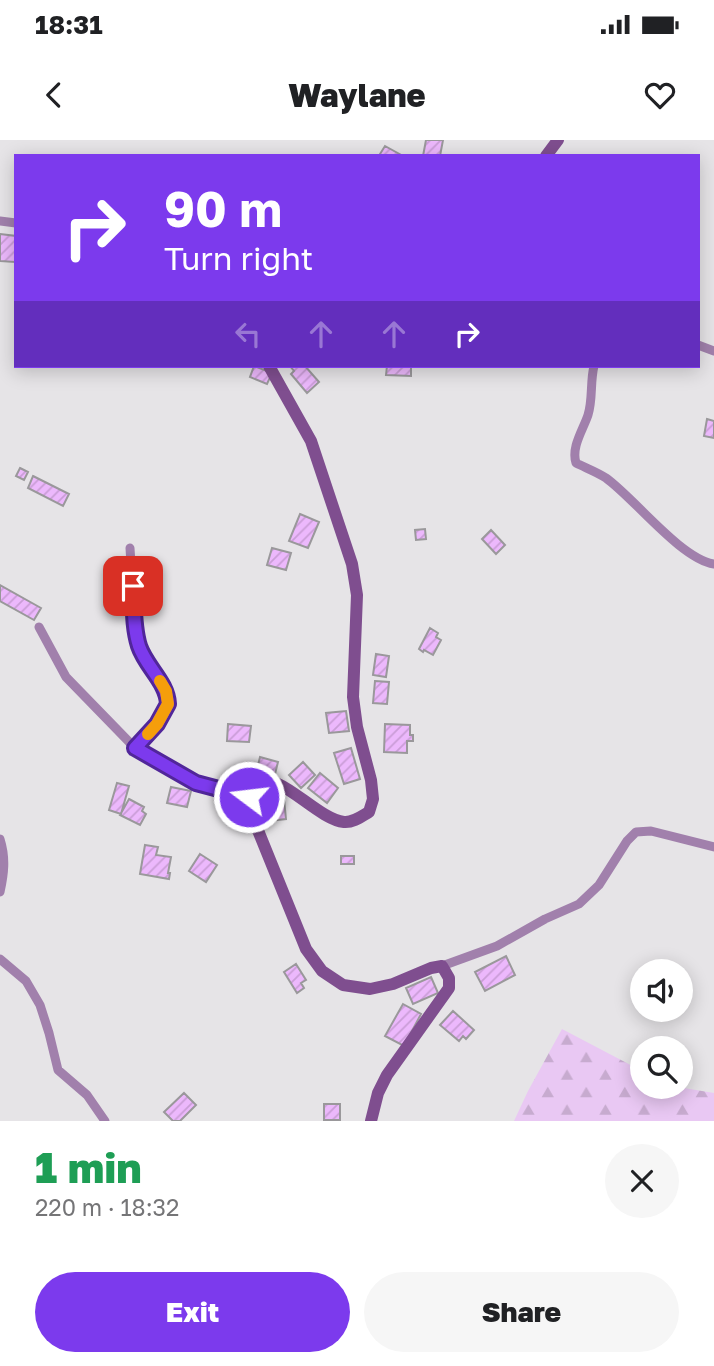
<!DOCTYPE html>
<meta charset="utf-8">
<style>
:root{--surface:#fff;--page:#f6f6f6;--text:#202124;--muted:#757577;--accent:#7c3aed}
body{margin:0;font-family:"Golos Text",sans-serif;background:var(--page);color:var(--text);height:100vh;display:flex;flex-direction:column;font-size:26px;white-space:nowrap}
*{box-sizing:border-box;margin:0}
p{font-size:23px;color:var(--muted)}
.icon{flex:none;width:38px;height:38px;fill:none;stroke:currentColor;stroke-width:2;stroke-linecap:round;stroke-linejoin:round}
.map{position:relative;height:981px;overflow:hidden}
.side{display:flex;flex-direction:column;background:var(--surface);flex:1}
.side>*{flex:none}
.hud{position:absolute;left:14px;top:14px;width:686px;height:214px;border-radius:0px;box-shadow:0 4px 18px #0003;background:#7c3aed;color:#fff;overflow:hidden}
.fabs{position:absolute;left:630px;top:819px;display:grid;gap:14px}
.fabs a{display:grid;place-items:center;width:63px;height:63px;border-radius:50%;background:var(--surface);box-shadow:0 4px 18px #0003;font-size:35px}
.pin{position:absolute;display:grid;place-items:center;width:60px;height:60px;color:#fff;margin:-30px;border-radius:14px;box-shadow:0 4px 10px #0006}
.me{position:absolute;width:77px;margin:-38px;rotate:285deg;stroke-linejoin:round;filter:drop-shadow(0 0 5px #0008)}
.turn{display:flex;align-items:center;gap:24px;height:147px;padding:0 35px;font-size:32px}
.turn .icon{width:91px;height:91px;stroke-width:2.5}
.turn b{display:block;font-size:49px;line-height:60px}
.lanes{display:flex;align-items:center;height:66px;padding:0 35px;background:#0003;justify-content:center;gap:35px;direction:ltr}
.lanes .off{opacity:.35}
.round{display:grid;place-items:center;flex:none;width:74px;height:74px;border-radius:37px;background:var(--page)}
.summary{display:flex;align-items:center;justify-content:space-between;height:119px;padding:0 35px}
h1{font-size:42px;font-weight:800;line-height:52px;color:#1e9e55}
.primary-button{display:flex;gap:14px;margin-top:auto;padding:14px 35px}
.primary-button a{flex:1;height:80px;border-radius:42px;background:var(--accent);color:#fff;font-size:28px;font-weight:800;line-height:80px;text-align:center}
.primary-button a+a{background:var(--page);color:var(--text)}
.status{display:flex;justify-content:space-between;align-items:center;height:49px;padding:0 35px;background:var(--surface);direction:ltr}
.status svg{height:19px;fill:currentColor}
header{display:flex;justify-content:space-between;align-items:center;height:91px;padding:0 35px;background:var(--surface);font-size:32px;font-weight:800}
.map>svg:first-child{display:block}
.forest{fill:url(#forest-firs)}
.building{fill:url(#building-hatch);stroke:#9a989b;stroke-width:2}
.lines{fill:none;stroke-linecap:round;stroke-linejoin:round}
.street{stroke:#a180ac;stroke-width:9}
.secondary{stroke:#7f4e8f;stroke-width:12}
.route-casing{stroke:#51269a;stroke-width:18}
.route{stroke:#7c3aed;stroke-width:12}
.slow{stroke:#f59e0b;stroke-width:12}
</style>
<div class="status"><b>18:31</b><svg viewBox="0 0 49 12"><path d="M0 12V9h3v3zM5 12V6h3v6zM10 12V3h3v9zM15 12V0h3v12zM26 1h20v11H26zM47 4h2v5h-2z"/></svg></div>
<header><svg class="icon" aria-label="back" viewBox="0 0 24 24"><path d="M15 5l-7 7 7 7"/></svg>Waylane<svg class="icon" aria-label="heart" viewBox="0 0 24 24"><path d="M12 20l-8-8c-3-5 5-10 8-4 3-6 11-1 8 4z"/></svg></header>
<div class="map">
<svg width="714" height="981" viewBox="0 0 714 981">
<defs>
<pattern id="forest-firs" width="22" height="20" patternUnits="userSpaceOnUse" patternTransform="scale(1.75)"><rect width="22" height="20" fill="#e9c8f3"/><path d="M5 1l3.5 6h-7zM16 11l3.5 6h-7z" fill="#c7abcf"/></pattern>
<pattern id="building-hatch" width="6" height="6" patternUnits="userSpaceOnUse" patternTransform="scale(1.75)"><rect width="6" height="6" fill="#ecb8fc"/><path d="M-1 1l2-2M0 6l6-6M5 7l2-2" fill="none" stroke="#ca9dd7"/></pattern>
</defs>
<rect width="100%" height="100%" fill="#e6e4e7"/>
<path class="forest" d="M562,889l80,42v16h36l36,6v28h-200l14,-30z"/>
<path class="building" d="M426,0h17l-3,16h-17z
M385,6l18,10h-19l-4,-2z
M0,94l16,2 -1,26 -15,-1z
M254,226l18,7 -5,11 -17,-7z
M290,226h15l14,16 -12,11 -16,-19 3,-3z
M387,226h24v10l-25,-1z
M707,279l7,2v17l-10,-2z
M20,328l8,4 -4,8 -8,-4z
M33,336l36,18 -6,12 -35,-18z
M300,374l19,8 -11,26 -19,-7z
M425,389l1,10 -10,1 -1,-10z
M491,390l14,15 -9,9 -14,-15z
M272,408l19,5 -5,17 -19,-5z
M0,445l41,23 -7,12 -34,-19z
M430,488l8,5 -2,4 5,3 -8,15 -9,-5 -1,2 -4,-3z
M376,514l13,2 -3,21 -13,-2z
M375,541l14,1 -2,22 -14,-1z
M346,571l3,20 -20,2 -3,-20z
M228,584l23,2 -2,16 -22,-1z
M385,584l25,1v10h3v6h-6v12l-23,-1z
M351,608l9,31 -16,5 -10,-31z
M260,617l18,5 -4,16h-19z
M303,622l12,13 -14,13 -12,-13z
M320,633l18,15 -11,15 -19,-15z
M117,643l12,3 -8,28 -12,-4z
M171,647l20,4 -4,16 -20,-4z
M129,659l15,8 -2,4 4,3 -6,11 -20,-10z
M284,659l2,20 -17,2 -3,-20z
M145,705l13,2 -2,8 15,2 -3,16h2l-1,6 -29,-5z
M200,714l17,11 -11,17 -17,-11z
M341,716h13v8h-13z
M506,816l9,19 -30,16 -10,-19z
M296,824l10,16 -5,3 3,5 -7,5 -13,-21z
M431,837l7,16 -25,11 -7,-16z
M403,864l18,10 -17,32 -19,-10z
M453,871l21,19 -8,9 -3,-3 -4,5 -19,-16z
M184,953l12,12 -16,16h-7l-9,-9z
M324,964h16v16h-16z"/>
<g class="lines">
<path class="street" d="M0,81l16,2
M698,205l16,6
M594,226c-4,16 -1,33 -6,49 -5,15 -17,32 -12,48 10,5 21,9 30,15 29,21 75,81 108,86
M130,408l5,82 4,16 6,12 21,33 2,13 -11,20 -22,24
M39,487l27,50 69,71 61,35 53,14
M0,699c6,19 4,35 0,53
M0,819l26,22 14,24 9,28 9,37 29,25 18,26
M442,826l55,-20 48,-27 34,-15 20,-19 28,-44 9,-9 15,-1 63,16"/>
<path class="secondary" d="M546,16l12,-16
M269,226l42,75 41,123 5,31 -4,102 4,30 14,53 2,19 -4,13c-7,4 -16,11 -25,10 -20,-2 -47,-30 -66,-38 -12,-5 -28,-3 -29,13 -1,6 3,15 4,21l53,131 16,22 21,14 27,4 23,-5 38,-16 11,-2 7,12v10l-62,87 -9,18 -7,28"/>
</g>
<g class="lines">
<g class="route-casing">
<path id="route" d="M133,446c1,20 0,41 6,60 7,21 28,36 29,58l-11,20 -22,24 61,35 53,14"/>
</g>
<use href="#route" class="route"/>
<path class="slow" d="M148,594l9,-10 11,-20 -2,-13 -6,-10"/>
</g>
</svg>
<div class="fabs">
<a><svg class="icon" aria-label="sound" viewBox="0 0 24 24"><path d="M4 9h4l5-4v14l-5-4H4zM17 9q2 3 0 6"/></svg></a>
<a><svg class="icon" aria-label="search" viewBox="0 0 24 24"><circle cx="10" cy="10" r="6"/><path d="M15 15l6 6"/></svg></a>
</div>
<div class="pin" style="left:133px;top:446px;background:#d93025"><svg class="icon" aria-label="arrive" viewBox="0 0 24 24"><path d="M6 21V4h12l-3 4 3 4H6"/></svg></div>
<svg class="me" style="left:249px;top:657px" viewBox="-20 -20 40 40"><circle r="17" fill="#7c3aed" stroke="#fff" stroke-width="3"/><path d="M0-11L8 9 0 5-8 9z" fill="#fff"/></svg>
<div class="hud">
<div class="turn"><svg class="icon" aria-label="right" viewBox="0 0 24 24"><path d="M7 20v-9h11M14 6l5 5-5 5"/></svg><div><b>90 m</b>Turn right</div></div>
<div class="lanes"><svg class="icon off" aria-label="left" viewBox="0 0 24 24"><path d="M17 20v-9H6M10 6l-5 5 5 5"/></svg><svg class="icon off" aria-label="ahead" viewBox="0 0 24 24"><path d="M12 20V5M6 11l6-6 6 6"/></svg><svg class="icon off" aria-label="ahead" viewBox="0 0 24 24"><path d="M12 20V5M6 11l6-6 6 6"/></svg><svg class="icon" aria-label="right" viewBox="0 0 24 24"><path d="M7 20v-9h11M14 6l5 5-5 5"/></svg></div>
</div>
</div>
<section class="side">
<div class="summary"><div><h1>1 min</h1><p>220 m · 18:32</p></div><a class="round"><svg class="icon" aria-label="close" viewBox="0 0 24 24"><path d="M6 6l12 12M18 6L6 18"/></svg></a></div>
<div class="primary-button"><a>Exit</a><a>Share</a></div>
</section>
